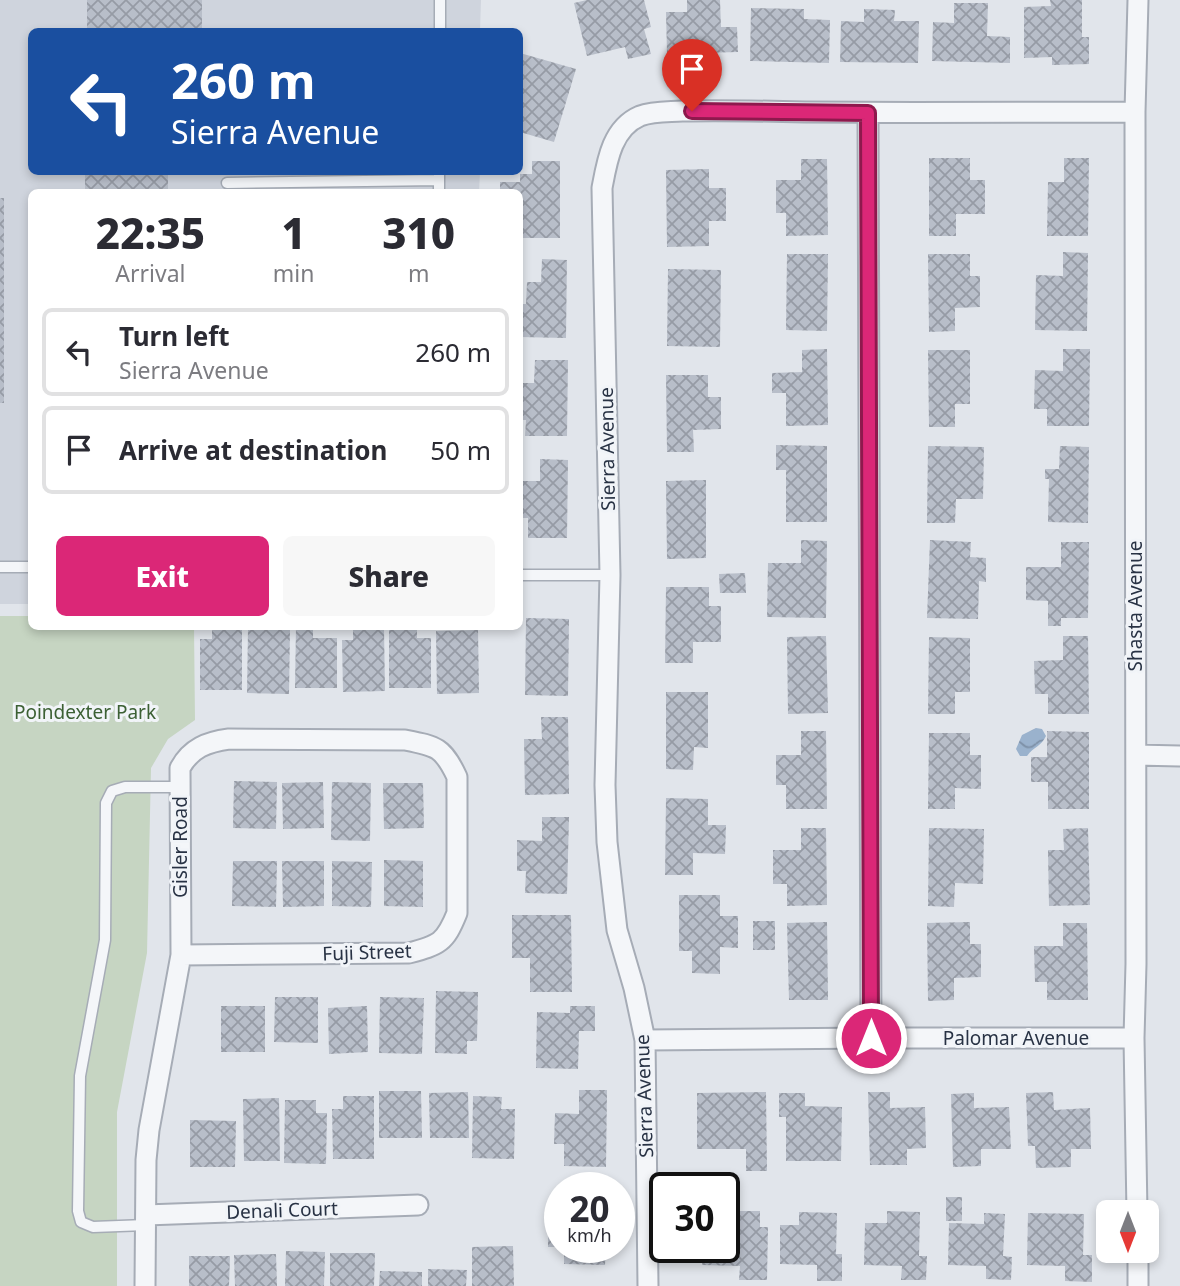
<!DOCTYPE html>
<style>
:root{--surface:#fff;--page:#f7f7f7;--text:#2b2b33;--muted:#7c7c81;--line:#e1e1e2;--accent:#db2777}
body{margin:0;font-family:"Noto Sans",sans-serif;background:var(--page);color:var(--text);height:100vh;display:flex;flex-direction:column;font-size:26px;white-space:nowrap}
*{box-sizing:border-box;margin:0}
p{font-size:23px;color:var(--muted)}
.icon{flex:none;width:38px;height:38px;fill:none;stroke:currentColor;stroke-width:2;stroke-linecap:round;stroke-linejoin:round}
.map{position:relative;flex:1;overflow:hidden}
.side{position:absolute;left:28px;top:189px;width:495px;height:441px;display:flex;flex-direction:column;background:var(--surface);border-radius:10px;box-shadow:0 4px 10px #0003}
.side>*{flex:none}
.hud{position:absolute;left:28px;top:28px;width:495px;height:147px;border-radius:10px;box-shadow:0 4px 10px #0003;background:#1a4fa0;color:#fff;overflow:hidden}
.needle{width:46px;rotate:180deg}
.fabs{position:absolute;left:1096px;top:1200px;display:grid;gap:14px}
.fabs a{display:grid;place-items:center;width:63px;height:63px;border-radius:10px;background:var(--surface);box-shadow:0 4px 10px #0003;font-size:35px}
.speed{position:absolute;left:544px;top:1172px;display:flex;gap:14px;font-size:35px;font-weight:700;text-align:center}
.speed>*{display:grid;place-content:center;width:91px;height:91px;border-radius:50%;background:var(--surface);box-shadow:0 4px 10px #0003;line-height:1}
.speed small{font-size:18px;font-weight:400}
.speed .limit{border:4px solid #111;border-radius:10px;background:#fff;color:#111}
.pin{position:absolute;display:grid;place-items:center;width:60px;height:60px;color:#fff;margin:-72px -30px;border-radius:50% 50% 50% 0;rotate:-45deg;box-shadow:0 0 7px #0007}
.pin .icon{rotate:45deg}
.me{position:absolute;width:77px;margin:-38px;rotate:0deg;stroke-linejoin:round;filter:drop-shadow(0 0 5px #0008)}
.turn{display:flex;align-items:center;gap:24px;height:147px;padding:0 28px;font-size:32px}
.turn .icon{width:91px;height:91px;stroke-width:2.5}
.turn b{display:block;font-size:49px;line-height:60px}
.eta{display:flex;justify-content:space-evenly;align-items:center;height:119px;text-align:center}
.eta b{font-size:42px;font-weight:800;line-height:49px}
.action{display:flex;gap:14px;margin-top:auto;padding:14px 28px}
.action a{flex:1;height:80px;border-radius:10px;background:var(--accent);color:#fff;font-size:28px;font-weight:800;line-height:80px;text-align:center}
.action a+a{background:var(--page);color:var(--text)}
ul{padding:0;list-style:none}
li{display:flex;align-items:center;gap:21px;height:88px;margin:0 14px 10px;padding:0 14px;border:4px solid var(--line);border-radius:10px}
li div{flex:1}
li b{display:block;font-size:26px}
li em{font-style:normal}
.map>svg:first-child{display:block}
.built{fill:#cfd4dd}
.park{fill:#c6d5c2}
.water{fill:url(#water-waves)}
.building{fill:url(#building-cross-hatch)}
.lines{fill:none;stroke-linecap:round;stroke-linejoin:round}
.lane-casing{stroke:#a6acb6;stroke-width:13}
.street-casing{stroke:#a6acb6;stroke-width:23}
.lane{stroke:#f4f6f9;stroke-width:10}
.street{stroke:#f4f6f9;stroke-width:19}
.route-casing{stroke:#8e194d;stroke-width:18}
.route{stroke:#db2777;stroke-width:12}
.labels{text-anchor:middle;stroke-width:6;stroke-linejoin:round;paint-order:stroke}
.street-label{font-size:19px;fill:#283244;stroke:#f1f4f8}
.park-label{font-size:19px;fill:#3c6034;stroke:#f1f4f8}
</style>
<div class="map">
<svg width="1180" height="1286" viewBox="0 0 1180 1286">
<defs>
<pattern id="water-waves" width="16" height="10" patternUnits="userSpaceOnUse" patternTransform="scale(1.75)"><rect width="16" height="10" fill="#9ab2cd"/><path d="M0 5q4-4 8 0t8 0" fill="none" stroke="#7e91a8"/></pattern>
<pattern id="building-cross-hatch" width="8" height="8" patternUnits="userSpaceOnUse" patternTransform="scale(1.75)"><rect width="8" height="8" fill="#b8bec9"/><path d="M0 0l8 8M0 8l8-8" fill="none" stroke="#969ba5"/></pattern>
</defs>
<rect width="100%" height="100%" fill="#e1e5eb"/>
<path class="built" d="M0,0h481l-1,31 -448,1v140h448l-1,20h-447l-1,412h-31z"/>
<path class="park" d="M0,616h31l1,10 162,1 1,93 -27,19 -17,29 -4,185 -30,159v174h-117z"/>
<path class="water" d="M1036,728l6,1 4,7c-5,11 -12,10 -19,20h-7l-4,-7 6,-14z"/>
<path class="building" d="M87,0h115v32h-115z
M587,0h57l7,27 -7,2 7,25 -23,5 -3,-12 -38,9 -13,-53z
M687,0h33l1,27h16l1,25 -71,2 -1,-42h21z
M1050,0h32v37h7v27l-37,1v-8l-28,1v-51l27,-1z
M954,3h34l-1,33 23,1v26l-78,-2 1,-39 21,1z
M751,8l53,1v10l26,1 -1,43 -79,-2z
M864,9l31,1 -1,11h25l-1,42 -78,-1 1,-41 23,1z
M520,53l56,16 -22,73 -34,-10v-20l2,-6 -2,-1z
M929,158h41v22h15v34h-29v22h-27z
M1064,158h25l-1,78h-41l1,-54h16z
M801,159h26l1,76 -42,1v-23h-10v-33h25z
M532,161h28v77h-40v-46h-20v-10h20v-8h12z
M709,169v19h17v33h-17v25l-42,1 -1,-77z
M85,172h83v20h-83z
M0,198h4v205h-4z
M1063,252l25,1 -1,78 -52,-1 1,-55 27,1z
M787,254h41l-1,77 -41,-1z
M928,254h42v22h10v31l-25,1v23l-26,1z
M542,259l25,1 -1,78 -46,-1v-33h6l1,-22h14z
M668,269l53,1 -1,77 -53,-1z
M827,349l1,76 -42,1v-33h-14v-20l30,-1v-22z
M1063,349h27l-1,77h-42v-17h-13l1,-39 28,1z
M928,350h42v54h-15v23h-26z
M535,360h33l-1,76h-42l1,-16h-6v-37h14z
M666,375h42v22h13v32l-28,1 1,22h-27z
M776,445l51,1v76h-41v-52h-10z
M928,446l56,1 -1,52h-27l-1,24h-28z
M1060,446l29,1 -1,76 -40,-1 1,-43h-4v-10h14z
M540,459l28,1 -1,78h-39v-20h-8v-37h20z
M706,480v78l-39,1 -1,-78z
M801,540l26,1 -1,77 -59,-1 1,-54h33z
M930,540l41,2 -1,15 16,1v24l-7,-1 -1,38 -51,-1z
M1061,542h28l-1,76h-27v8h-13v-25l-22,-1v-33h35z
M745,573l1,20h-26l-1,-19z
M666,587h43v19h12v36h-28v21h-28z
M526,618l43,1 -1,77 -43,-1z
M212,626l30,1v63h-42v-51h12z
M296,626h17v12h24v50h-42z
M389,626h28v12h14v50h-42z
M248,628l42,1 -1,65 -42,-1z
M353,628h31l1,63 -42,1 -1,-52h11z
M478,630l1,63 -42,1 -1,-63z
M826,636l2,77 -40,1 -1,-77z
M1063,636h25l1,78h-41v-20h-13l-1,-33 29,-1z
M929,637l41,1v54h-15v22h-27z
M666,692h42v56l-14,-1 -1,23 -27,-1z
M541,717h27l1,77 -44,1 -1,-56h18z
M801,731h25l1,78h-41v-24h-10v-30h25z
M1047,731l42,1v77h-41v-27h-17v-25h16z
M929,733h41v22h11v34l-26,-1v21h-27z
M234,781l43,1 -1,47 -43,-1z
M323,782l1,46 -41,1 -1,-46z
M332,782l39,1 -1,58 -39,-1z
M383,783h40l1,45 -40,1z
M666,798l42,1v26h18l-1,29 -32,-1v22h-28z
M542,817h27l-2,77 -42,-1 1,-22h-9v-31l25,1z
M801,828h25l1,77 -40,1v-22h-14v-34h28z
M929,828l55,1 -1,55 -28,-1 -1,24 -26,-1z
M1088,828l2,77 -41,1 -1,-56h16l-1,-21z
M384,860l39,1v46l-39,-1z
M233,861h44l-1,46 -44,-1z
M282,861h42v45l-41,1z
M332,861l40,1 -1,45 -39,-1z
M679,895h41v21h18v32l-18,-1v27l-28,-1v-22h-13z
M512,915h59l1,77h-42v-34h-18z
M753,921h22v29h-22z
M827,922l1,78h-39l-2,-77z
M970,922v22h11v33l-27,1v22l-26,1 -1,-78z
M1063,923h24l1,77h-41v-18h-12l-1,-36h29z
M436,991l42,1 -1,49h-10v13l-32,-1z
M275,997h43v46l-44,-1z
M380,997l44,1 -2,56 -43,-1z
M221,1006h44v46h-44z
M367,1006l1,46 -39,2 -1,-46z
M570,1006h25v25h-16l-1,38 -42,-1 1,-56 33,1z
M579,1090h28l-1,77 -42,-1v-22h-10l1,-31 24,1z
M379,1091h42l1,47h-43z
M468,1092l1,46h-39l-1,-45z
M766,1092l1,79h-21v-22h-49v-56z
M868,1092h22v16l35,-1 1,41 -19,1v16h-37z
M1053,1092l1,18 36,-2 1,41h-20v18l-35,1 -1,-22h-7l-2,-53z
M779,1093h26v13l37,1 -1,54h-55v-44h-7z
M974,1093v15l35,-1 2,42h-30v17l-28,1 -2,-73z
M343,1096h31v63h-41l-1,-50h11z
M473,1096l29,1 -1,12h14l-1,50 -42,-1z
M279,1098l1,63h-36l-1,-62z
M285,1100h31v13h11l-1,51 -42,-1z
M190,1120l46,1 -1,46h-45z
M946,1197h16v24h-16z
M548,1209l12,1v37h-12z
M735,1211h25v16h8l-1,53h-28l1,-14 -38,-1 1,-17h21v-24h10z
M887,1211l33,1 -1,44h8l-1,24h-25l1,-14 -38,-1 1,-42h22z
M799,1212l38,1 -1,41h6v27h-25v-16l-37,-1v-39h19z
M984,1213l21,1 -2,42 9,1 -1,23 -25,-1v-13l-38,-1 1,-42 35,1z
M1028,1213l56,1 -1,41h9v27l-27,-1v-15l-38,-1z
M513,1246l1,40h-42v-39z
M564,1248h42l-1,17 -41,-1z
M286,1251l39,1 -1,34h-39z
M330,1253h45l-1,33h-44z
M276,1254l1,32h-42l-1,-31z
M189,1256h41l-1,30h-40z
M428,1269l39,1 -1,16h-38z
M380,1271l42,1v14h-43z"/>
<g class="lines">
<g class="lane-casing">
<path id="lane" d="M440,32v-32
M227,183l212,-3
M439,192v-20
M0,567h32
M520,575h90
M146,1225l-53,2 -12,-5 -3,-11 2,-135 25,-136 1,-137 6,-12 13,-4h55"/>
</g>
<g class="street-casing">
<path id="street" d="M868,113l3,925
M1136,755l44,1
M645,1040l226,-2h263
M1137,1213l-3,-175 2,-74 -1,-852 3,-112
M146,1215l272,-10
M1138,1251v35
M145,1286l1,-126 3,-30 32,-175 -1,-187c11,-20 27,-26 49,-29l176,1c31,6 38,7 52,37v136c-12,30 -18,32 -48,40l-228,2
M648,1286l-3,-246 -11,-52 -17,-58 -10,-88 -2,-57 5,-210 -8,-387c5,-27 10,-60 38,-72 13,-5 28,-4 42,-5 41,-1 82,0 123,1 110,1 220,0 330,0"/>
</g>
<use href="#lane" class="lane"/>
<use href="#street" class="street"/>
</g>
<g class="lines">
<g class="route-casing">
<path id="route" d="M692,111l176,2 3,925"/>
</g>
<use href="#route" class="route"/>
</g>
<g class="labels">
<g class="street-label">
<text transform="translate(607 449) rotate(-91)" y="7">Sierra Avenue</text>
<text transform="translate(1135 606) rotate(-90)" y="7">Shasta Avenue</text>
<text transform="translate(180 847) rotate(-90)" y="7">Gisler Road</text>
<text transform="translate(367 952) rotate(-2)" y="7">Fuji Street</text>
<text x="1016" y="1045">Palomar Avenue</text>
<text transform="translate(644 1096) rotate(-92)" y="7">Sierra Avenue</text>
<text transform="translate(282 1210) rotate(-2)" y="7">Denali Court</text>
</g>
<g class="park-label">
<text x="85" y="719">Poindexter Park</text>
</g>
</g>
</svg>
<div class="fabs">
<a><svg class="needle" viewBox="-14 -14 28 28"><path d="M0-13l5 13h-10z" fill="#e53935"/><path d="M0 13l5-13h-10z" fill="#7c7c81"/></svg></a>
</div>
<div class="speed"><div>20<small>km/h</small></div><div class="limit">30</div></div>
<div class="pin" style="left:692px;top:111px;background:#d93025"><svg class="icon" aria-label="arrive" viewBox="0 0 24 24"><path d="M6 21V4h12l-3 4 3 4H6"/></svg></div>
<svg class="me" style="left:871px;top:1038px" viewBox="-20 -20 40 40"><circle r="17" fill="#db2777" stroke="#fff" stroke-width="3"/><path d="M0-11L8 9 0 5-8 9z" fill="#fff"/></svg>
<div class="hud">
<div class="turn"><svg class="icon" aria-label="left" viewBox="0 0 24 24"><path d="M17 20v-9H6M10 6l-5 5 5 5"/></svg><div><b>260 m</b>Sierra Avenue</div></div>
</div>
<section class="side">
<div class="eta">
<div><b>22:35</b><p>Arrival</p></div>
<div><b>1</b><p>min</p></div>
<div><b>310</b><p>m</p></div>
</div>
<ul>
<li><svg class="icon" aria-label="left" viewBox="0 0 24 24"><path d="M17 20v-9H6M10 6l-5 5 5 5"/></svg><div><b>Turn left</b><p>Sierra Avenue</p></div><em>260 m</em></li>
<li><svg class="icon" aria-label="arrive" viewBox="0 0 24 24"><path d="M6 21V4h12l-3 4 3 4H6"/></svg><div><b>Arrive at destination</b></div><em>50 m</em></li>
</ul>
<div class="action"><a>Exit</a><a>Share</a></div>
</section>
</div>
